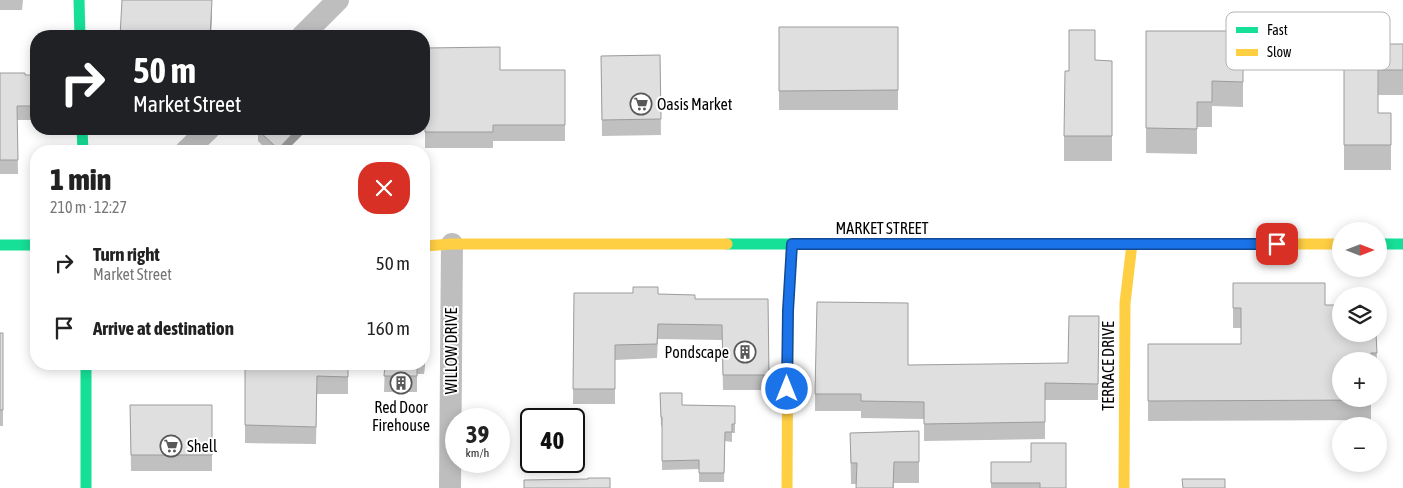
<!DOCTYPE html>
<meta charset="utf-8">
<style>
:root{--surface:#fff;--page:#f2f2f2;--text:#222;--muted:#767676}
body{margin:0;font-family:"Asap Condensed",sans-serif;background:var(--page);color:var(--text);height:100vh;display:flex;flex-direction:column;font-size:19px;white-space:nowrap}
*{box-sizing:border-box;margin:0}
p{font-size:16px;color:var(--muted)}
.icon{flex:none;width:28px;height:28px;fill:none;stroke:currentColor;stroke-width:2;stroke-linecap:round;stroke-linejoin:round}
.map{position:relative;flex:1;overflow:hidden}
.sheet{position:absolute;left:30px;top:145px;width:400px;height:225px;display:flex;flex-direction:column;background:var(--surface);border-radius:20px;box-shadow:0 2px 12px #0003}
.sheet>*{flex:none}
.hud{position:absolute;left:30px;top:30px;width:400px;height:105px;border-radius:20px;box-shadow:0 2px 12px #0003;background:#202124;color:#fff;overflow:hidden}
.needle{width:32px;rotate:90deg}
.controls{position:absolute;left:1332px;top:222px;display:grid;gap:10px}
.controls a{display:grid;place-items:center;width:55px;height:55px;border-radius:50%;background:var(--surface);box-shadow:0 2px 12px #0003;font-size:25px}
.speed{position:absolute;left:445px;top:408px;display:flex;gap:10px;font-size:25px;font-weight:700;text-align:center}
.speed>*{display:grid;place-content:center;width:65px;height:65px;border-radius:50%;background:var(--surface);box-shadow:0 2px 12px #0003;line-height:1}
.speed small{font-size:12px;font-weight:400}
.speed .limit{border:2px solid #111;border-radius:8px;background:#fff;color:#111}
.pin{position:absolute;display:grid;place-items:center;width:42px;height:42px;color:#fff;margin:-21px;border-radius:10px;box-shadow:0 2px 8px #0006}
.me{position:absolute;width:55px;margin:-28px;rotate:0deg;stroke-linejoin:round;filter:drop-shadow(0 0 4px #0008)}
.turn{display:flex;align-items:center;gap:18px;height:105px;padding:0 20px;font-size:22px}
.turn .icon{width:65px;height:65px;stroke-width:2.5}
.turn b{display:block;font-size:35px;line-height:42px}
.round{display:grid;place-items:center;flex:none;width:52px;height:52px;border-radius:20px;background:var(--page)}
.overview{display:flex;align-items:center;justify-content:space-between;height:85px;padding:0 20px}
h1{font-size:30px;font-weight:800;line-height:38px}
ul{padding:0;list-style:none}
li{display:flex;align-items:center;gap:15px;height:65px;padding:0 20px}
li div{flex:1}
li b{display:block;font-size:19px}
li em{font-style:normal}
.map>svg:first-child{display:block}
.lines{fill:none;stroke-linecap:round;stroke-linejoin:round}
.street{stroke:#bebebe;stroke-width:22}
.fast{stroke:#16e098;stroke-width:11}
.slow{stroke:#ffcf43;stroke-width:11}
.wall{fill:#c0c0c0}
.shaded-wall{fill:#9c9c9c}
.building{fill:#dfdfdf;stroke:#9c9c9c}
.route-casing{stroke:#114b97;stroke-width:12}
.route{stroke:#1a73e8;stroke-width:9}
.labels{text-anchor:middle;stroke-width:4;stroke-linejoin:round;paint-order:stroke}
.poi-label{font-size:16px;fill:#000;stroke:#fff;text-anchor:start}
.street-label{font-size:16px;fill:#000;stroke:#fff}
.key{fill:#fff;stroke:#b2b2b2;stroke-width:1}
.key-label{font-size:14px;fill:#000}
</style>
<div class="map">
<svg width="1403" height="488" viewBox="0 0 1403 488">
<rect width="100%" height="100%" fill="#fff"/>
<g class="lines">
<path class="street" d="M302,36l36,-36
M186,151l23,-22
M450,488l2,-244"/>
<path class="fast" d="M79,0l1,36
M82,129l1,22
M727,244h463
M1379,244h24
M0,245h36
M86,364v124"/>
<path class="slow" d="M1190,244h151
M424,246l28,-2h275
M787,488l1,-177 4,-67
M1124,488l1,-185 7,-59"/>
</g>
<path class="wall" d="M0,0h23l-1,10h-22z
M779,27h119v83h-119z
M1146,31h97v76l-31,-1v21h-15v27l-51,-1z
M1344,44h59v51h-25v18h13v57h-47z
M425,48l75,22h65v71h-72v7h-68z
M660,55l1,80 -59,1 -1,-80z
M1095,60l17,1v100h-48v-25z
M0,73l25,2h7v45h-15l1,54h-18z
M258,129h50l-22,22h-18l-10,-10z
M1233,283l92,22 16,29h35l1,27h-36l30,38v21l-223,1v-77h93v-16h-8z
M574,293l84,1 37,5h73l1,91h-46l-1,-50 -64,-1 -1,19 -42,2v44h-42z
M1099,316l-1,84h-53v39l-121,2v-22l-63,-1v-7h-46v-17l253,-31z
M0,333h3v93h-3z
M424,342l1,16 -1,16h-7v18h-33l1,-28h39z
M123,364h225v30h-31l-1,50 -71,-1v-74h-122z
M660,393l22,12 53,1v27h-3v9l-7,-1 -1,41h-25v-13l-37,1v-44h-1z
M130,405h82v66h-81z
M919,431v52h-25v5h-38v-4h-5l-1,-51z
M991,462l75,26h-75z"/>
<path class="shaded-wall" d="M212,0v15l-1,21h-1z
M297,129h11l-22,22h-8v-2z
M425,342v16l-1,16v-16z"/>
<path class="building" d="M122,0h90l-2,36h-90z
M779,27h119v63l-119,1z
M1069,30h26v30l17,1v75h-48l1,-65h4z
M1146,31h97v51l-31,-1v21h-15v27l-51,-1z
M1344,44h59v26h-25v43h13v32h-47z
M500,47v23h65v55h-72v7h-68v-84z
M660,55l1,64 -59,1 -1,-64z
M0,73h25v2h7v31h-15l1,54h-18z
M258,129h39l-19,20 -20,-19z
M1233,283h92v22h16v29h35l1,19h-6v8h-30v38h30v1l-223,1v-57h93v-36h-8z
M633,287h25v7l37,1v4h73l1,76h-46l-1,-50 -64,-1 -1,20 -42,1v44h-42l1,-96h59z
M817,302l91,1v62l160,-2 1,-47h30l-1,68 -53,-1v39l-121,2v-22l-63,-1v-7h-46z
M0,333h3v77h-3z
M245,364h103v13l-31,-1 -1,51 -71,-2z
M385,364h32v12h-33z
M660,393h22v12l53,1v18h-3v8h-7l-1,41h-25v-13l-37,1v-44h-1z
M130,405h82v50h-81z
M919,431v31h-25l-1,26h-37l1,-25h-6l-1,-30z
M1031,443h35v45h-26v-5h-49v-21h40z
M588,478h22v10h-86v-8l64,-1z
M1182,479h43v9h-42z"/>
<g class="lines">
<g class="route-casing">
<path id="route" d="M787,389l1,-78 4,-67h485"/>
</g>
<use href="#route" class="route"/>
</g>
<defs>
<g id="supermarket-ring" transform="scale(1.125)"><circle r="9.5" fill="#fff" stroke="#595959" stroke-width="1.5"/><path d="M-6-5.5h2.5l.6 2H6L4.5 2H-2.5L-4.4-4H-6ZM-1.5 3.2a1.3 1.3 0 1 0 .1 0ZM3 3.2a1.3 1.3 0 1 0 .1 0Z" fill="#595959"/></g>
<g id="building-ring" transform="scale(1.125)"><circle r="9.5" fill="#fff" stroke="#595959" stroke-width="1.5"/><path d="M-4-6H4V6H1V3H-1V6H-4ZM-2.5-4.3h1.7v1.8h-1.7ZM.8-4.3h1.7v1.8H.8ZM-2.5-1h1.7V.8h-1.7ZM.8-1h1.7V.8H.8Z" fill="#595959"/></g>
</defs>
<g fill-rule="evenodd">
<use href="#supermarket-ring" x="641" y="104"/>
<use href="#building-ring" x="745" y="352"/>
<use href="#building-ring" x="401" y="383"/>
<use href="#supermarket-ring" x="171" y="446"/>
</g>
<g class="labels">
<g class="poi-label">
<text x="657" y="110">Oasis Market</text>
<text x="729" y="358" text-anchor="end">Pondscape</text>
<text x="401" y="413" text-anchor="middle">Red Door<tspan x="401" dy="18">Firehouse</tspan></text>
<text x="187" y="452">Shell</text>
</g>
<g class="street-label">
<text x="882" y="234">MARKET STREET</text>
<text transform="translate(451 351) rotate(-90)" y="6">WILLOW DRIVE</text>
<text transform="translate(1108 366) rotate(-90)" y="6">TERRACE DRIVE</text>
</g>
</g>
<rect x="1226" y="12" width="164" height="58" rx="8" class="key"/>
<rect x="1236" y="27" width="22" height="6" fill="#16e098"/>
<rect x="1236" y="49" width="22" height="7" fill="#ffcf43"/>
<g class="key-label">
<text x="1267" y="35">Fast</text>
<text x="1267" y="57">Slow</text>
</g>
</svg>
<div class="controls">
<a><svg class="needle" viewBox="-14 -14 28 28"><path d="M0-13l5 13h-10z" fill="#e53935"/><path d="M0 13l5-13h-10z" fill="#767676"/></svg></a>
<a><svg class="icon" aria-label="layers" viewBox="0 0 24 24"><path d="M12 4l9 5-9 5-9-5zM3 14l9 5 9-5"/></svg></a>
<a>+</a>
<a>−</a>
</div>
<div class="speed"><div>39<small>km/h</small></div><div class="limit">40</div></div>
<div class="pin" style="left:1277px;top:244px;background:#d93025"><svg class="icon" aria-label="arrive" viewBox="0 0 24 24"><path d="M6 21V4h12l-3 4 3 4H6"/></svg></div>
<svg class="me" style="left:787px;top:389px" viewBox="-20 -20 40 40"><circle r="17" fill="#1a73e8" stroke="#fff" stroke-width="3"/><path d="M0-11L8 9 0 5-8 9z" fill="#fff"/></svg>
<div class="hud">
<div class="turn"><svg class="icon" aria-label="right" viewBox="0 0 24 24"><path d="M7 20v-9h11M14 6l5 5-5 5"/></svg><div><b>50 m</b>Market Street</div></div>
</div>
<section class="sheet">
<div class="overview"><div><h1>1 min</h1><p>210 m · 12:27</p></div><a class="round" style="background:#d93025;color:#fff"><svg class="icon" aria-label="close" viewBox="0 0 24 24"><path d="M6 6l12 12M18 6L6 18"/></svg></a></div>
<ul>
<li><svg class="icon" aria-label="right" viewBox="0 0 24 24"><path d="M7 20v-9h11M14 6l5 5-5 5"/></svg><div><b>Turn right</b><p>Market Street</p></div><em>50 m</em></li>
<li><svg class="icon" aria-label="arrive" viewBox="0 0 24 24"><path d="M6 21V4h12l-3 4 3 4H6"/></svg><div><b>Arrive at destination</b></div><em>160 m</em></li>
</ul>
</section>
</div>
